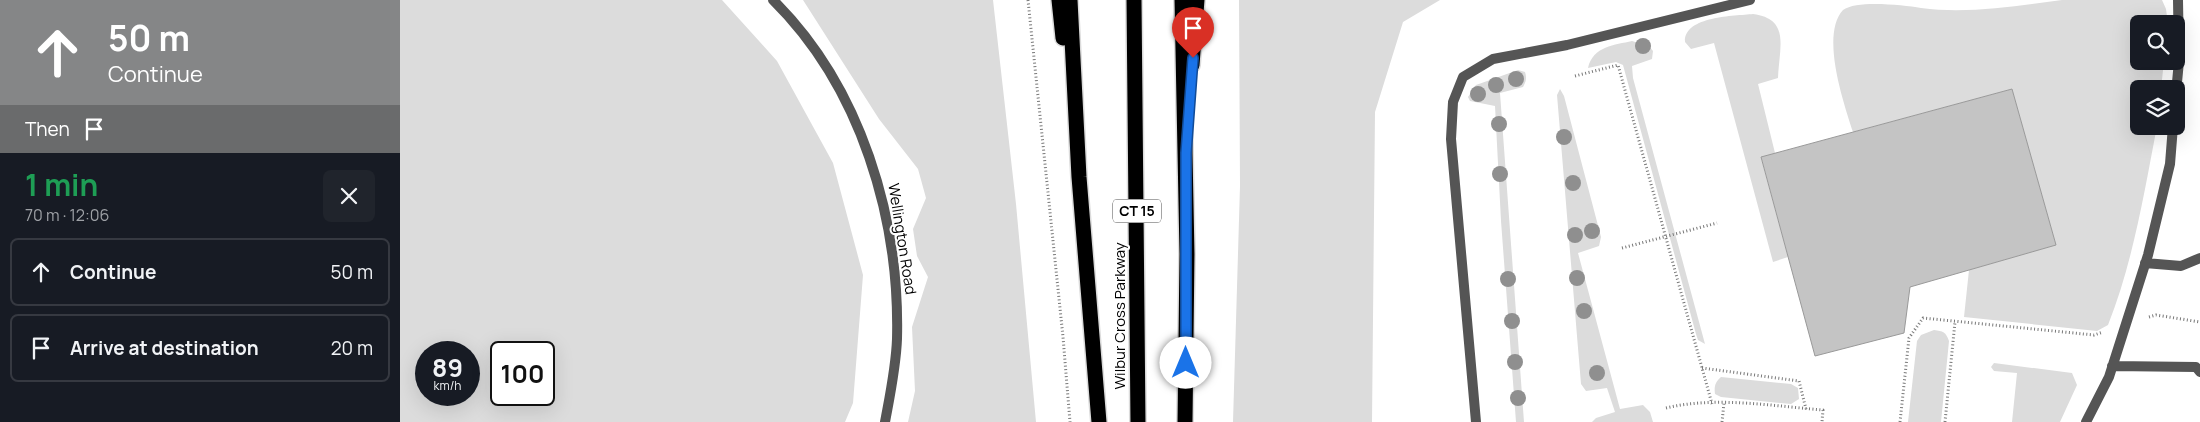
<!DOCTYPE html>
<meta charset="utf-8">
<style>
:root{--surface:#171b24;--page:#20242c;--text:#f1f3f6;--muted:#9ea1a6;--line:#363941}
body{margin:0;font-family:Manrope,sans-serif;background:var(--page);color:var(--text);height:100vh;display:flex;flex-direction:column;font-size:19px;white-space:nowrap}
*{box-sizing:border-box;margin:0}
p{font-size:16px;color:var(--muted)}
.icon{flex:none;width:28px;height:28px;fill:none;stroke:currentColor;stroke-width:2;stroke-linecap:round;stroke-linejoin:round}
.map{position:relative;flex:1;overflow:hidden}
.details{display:flex;flex-direction:column;background:var(--surface);width:400px}
.details>*{flex:none}
.top-card{background:#858687;color:#fff;overflow:hidden}
.buttons{position:absolute;left:1730px;top:15px;display:grid;gap:10px}
.buttons a{display:grid;place-items:center;width:55px;height:55px;border-radius:8px;background:var(--surface);box-shadow:0 5px 20px #0002;font-size:25px}
.speed{position:absolute;left:15px;top:341px;display:flex;gap:10px;font-size:25px;font-weight:700;text-align:center}
.speed>*{display:grid;place-content:center;width:65px;height:65px;border-radius:50%;background:var(--surface);box-shadow:0 5px 20px #0002;line-height:1}
.speed small{font-size:12px;font-weight:400}
.speed .limit{border:2px solid #111;border-radius:8px;background:#fff;color:#111}
.pin{position:absolute;display:grid;place-items:center;width:42px;height:42px;color:#fff;margin:-51px -21px;border-radius:50% 50% 50% 0;rotate:-45deg;box-shadow:0 0 5px #0007}
.pin .icon{rotate:45deg}
.me{position:absolute;width:55px;margin:-28px;rotate:0deg;stroke-linejoin:round;filter:drop-shadow(0 0 4px #0008)}
.turn{display:flex;align-items:center;gap:18px;height:105px;padding:0 25px;font-size:22px}
.turn .icon{width:65px;height:65px;stroke-width:2.5}
.turn b{display:block;font-size:35px;line-height:42px}
.then{display:flex;align-items:center;height:48px;padding:0 25px;background:#0003;gap:10px;font-size:19px}
.round{display:grid;place-items:center;flex:none;width:52px;height:52px;border-radius:8px;background:var(--page)}
.overview{display:flex;align-items:center;justify-content:space-between;height:85px;padding:0 25px}
h1{font-size:30px;font-weight:700;line-height:38px;color:#1e9e55}
ul{padding:0;list-style:none}
li{display:flex;align-items:center;gap:15px;height:68px;margin:0 10px 8px;padding:0 15px;border:2px solid var(--line);border-radius:8px}
li div{flex:1}
li b{display:block;font-size:19px}
li em{font-style:normal}
main{display:flex;flex:1;min-height:0}
.map>svg:first-child{display:block}
.green{fill:#dcdcdc;fill-rule:evenodd}
.building{fill:#c4c4c4;stroke:#999}
.lines{fill:none;stroke-linecap:round;stroke-linejoin:round}
.highway-casing{stroke:#dbdbdb;stroke-width:18}
.path{stroke:#777;stroke-width:3;stroke-dasharray:1 2.5;stroke-linecap:butt}
.lane{stroke:#555;stroke-width:10}
.street{stroke:#555;stroke-width:10}
.highway{stroke:#000;stroke-width:15}
.tree{fill:#8f8f8f}
.route-casing{stroke:#114b97;stroke-width:12}
.route{stroke:#1a73e8;stroke-width:9}
.labels{text-anchor:middle;stroke-width:4;stroke-linejoin:round;paint-order:stroke}
.shield{fill:#fff;stroke:#4c4c4c;stroke-width:1}
.shield-label{font-size:14px;font-weight:bold;fill:#000}
.street-label{font-size:15px;fill:#000;stroke:#fff}
</style>
<main>
<section class="details">
<div class="top-card">
<div class="turn"><svg class="icon" aria-label="ahead" viewBox="0 0 24 24"><path d="M12 20V5M6 11l6-6 6 6"/></svg><div><b>50 m</b>Continue</div></div>
<div class="then">Then<svg class="icon" aria-label="arrive" viewBox="0 0 24 24"><path d="M6 21V4h12l-3 4 3 4H6"/></svg></div>
</div>
<div class="overview"><div><h1>1 min</h1><p>70 m · 12:06</p></div><a class="round"><svg class="icon" aria-label="close" viewBox="0 0 24 24"><path d="M6 6l12 12M18 6L6 18"/></svg></a></div>
<ul>
<li><svg class="icon" aria-label="ahead" viewBox="0 0 24 24"><path d="M12 20V5M6 11l6-6 6 6"/></svg><div><b>Continue</b></div><em>50 m</em></li>
<li><svg class="icon" aria-label="arrive" viewBox="0 0 24 24"><path d="M6 21V4h12l-3 4 3 4H6"/></svg><div><b>Arrive at destination</b></div><em>20 m</em></li>
</ul>
</section>
<div class="map">
<svg width="1800" height="422" viewBox="0 0 1800 422">
<rect width="100%" height="100%" fill="#fff"/>
<path class="green" d="M0,0h322l55,61 56,102 30,112 -10,128 -8,19h-445zM69,352v43h-43v-43zM144,352v43h-43v-43z
M403,0h190l23,204 20,218h-128l7,-31 -3,-64 16,-50 -11,-21 -4,-27 13,-31 -8,-29 -39,-50z
M839,0h201l-37,22 -28,90 -3,310h-139l7,-236z
M1662,0h100l4,9 2,15h-29v37h25l-3,28h-22v37h18c-13,68 -24,136 -49,199l-11,6 -133,-14 5,-47 87,-25 -44,-156 -159,43c-9,-28 -33,-97 -10,-122 14,-10 59,-5 78,-2 47,6 94,-2 141,-8z
M1353,14c38,5 26,34 25,64l-20,6 17,69 -14,5 27,99 -15,5 -59,-219 -23,6 -6,-7c-1,-26 49,-26 68,-28z
M1232,41l17,5 4,5 -1,8 -20,7 1,12 72,266 -7,-4 -2,-6 -73,-269 -7,-3 -28,6c5,-22 27,-23 44,-27z
M1118,70l7,2c2,6 1,10 -2,15l-23,6 24,329h-8l-15,-201 -6,-115 -25,-5 -2,-4 8,-12z
M1160,89l4,7 37,141 -2,9 -21,7 42,156 23,-4 7,7 3,10h-61l4,-4 19,-6 -8,-24 -21,3 -5,-7 -24,-289z
M1534,330c9,1 12,2 15,11l-8,81h-33l9,-81 4,-6z
M1594,363l78,10 5,12 -17,37h-48l5,-49 -23,-2 -3,-4z
M1321,377l70,7 7,4 1,11 -8,5 -70,-7 -6,-3c-1,-7 0,-12 6,-17z"/>
<path class="building" d="M1612,89l44,156 -146,42 -6,46 -89,23 -54,-199z"/>
<g class="lines">
<g class="highway-casing">
<path id="highway" d="M659,0l4,38
M670,0l9,177 20,245
M734,0l4,422
M782,0l5,254 -2,168
M792,65l5,-65"/>
</g>
<path class="path" d="M628,0l35,337 7,85
M1175,76l43,-11 94,339
M1222,248l95,-25
M1749,317l7,-2 44,7
M1302,368l97,13 7,28
M1266,408c50,-12 106,-2 157,2l-1,12
M1322,422l2,-19
M1500,422l9,-84 14,-20 171,17 9,-3
M1545,422l10,-100"/>
<path class="lane" d="M1776,93l3,-32 -1,-61
M1745,263l36,3 19,-8
M1712,366l84,1 4,5
M1076,422l-25,-283 2,-37 10,-25 30,-18 74,-14 183,-45
M1686,422l23,-45 39,-122 22,-91 3,-38"/>
<path class="street" d="M373,0c88,87 127,218 124,339 -1,28 -7,56 -12,83"/>
<use href="#highway" class="highway"/>
</g>
<g class="tree">
<circle cx="1243" cy="46" r="8"/>
<circle cx="1116" cy="79" r="8"/>
<circle cx="1096" cy="85" r="8"/>
<circle cx="1078" cy="94" r="8"/>
<circle cx="1099" cy="124" r="8"/>
<circle cx="1164" cy="137" r="8"/>
<circle cx="1100" cy="174" r="8"/>
<circle cx="1173" cy="183" r="8"/>
<circle cx="1192" cy="231" r="8"/>
<circle cx="1175" cy="235" r="8"/>
<circle cx="1177" cy="278" r="8"/>
<circle cx="1108" cy="279" r="8"/>
<circle cx="1184" cy="311" r="8"/>
<circle cx="1112" cy="321" r="8"/>
<circle cx="1115" cy="362" r="8"/>
<circle cx="1197" cy="373" r="8"/>
<circle cx="1118" cy="398" r="8"/>
</g>
<g class="lines">
<g class="route-casing">
<path id="route" d="M786,363v-210l7,-95"/>
</g>
<use href="#route" class="route"/>
</g>
<g class="labels">
<rect class="shield" x="713" y="199.5" width="48" height="23" rx="4"/>
<g class="shield-label">
<text x="737" y="216">CT 15</text>
</g>
<g class="street-label">
<text transform="translate(502 239) rotate(81)" y="5">Wellington Road</text>
<text transform="translate(720 316) rotate(-90)" y="5">Wilbur Cross Parkway</text>
</g>
</g>
</svg>
<div class="buttons">
<a><svg class="icon" aria-label="search" viewBox="0 0 24 24"><circle cx="10" cy="10" r="6"/><path d="M15 15l6 6"/></svg></a>
<a><svg class="icon" aria-label="layers" viewBox="0 0 24 24"><path d="M12 4l9 5-9 5-9-5zM3 14l9 5 9-5"/></svg></a>
</div>
<div class="speed"><div>89<small>km/h</small></div><div class="limit">100</div></div>
<div class="pin" style="left:793px;top:58px;background:#d93025"><svg class="icon" aria-label="arrive" viewBox="0 0 24 24"><path d="M6 21V4h12l-3 4 3 4H6"/></svg></div>
<svg class="me" style="left:786px;top:363px" viewBox="-20 -20 40 40"><circle r="19" fill="#fff"/><path d="M0-13L10 11 0 6-10 11z" fill="#1a73e8"/></svg>
</div>
</main>
